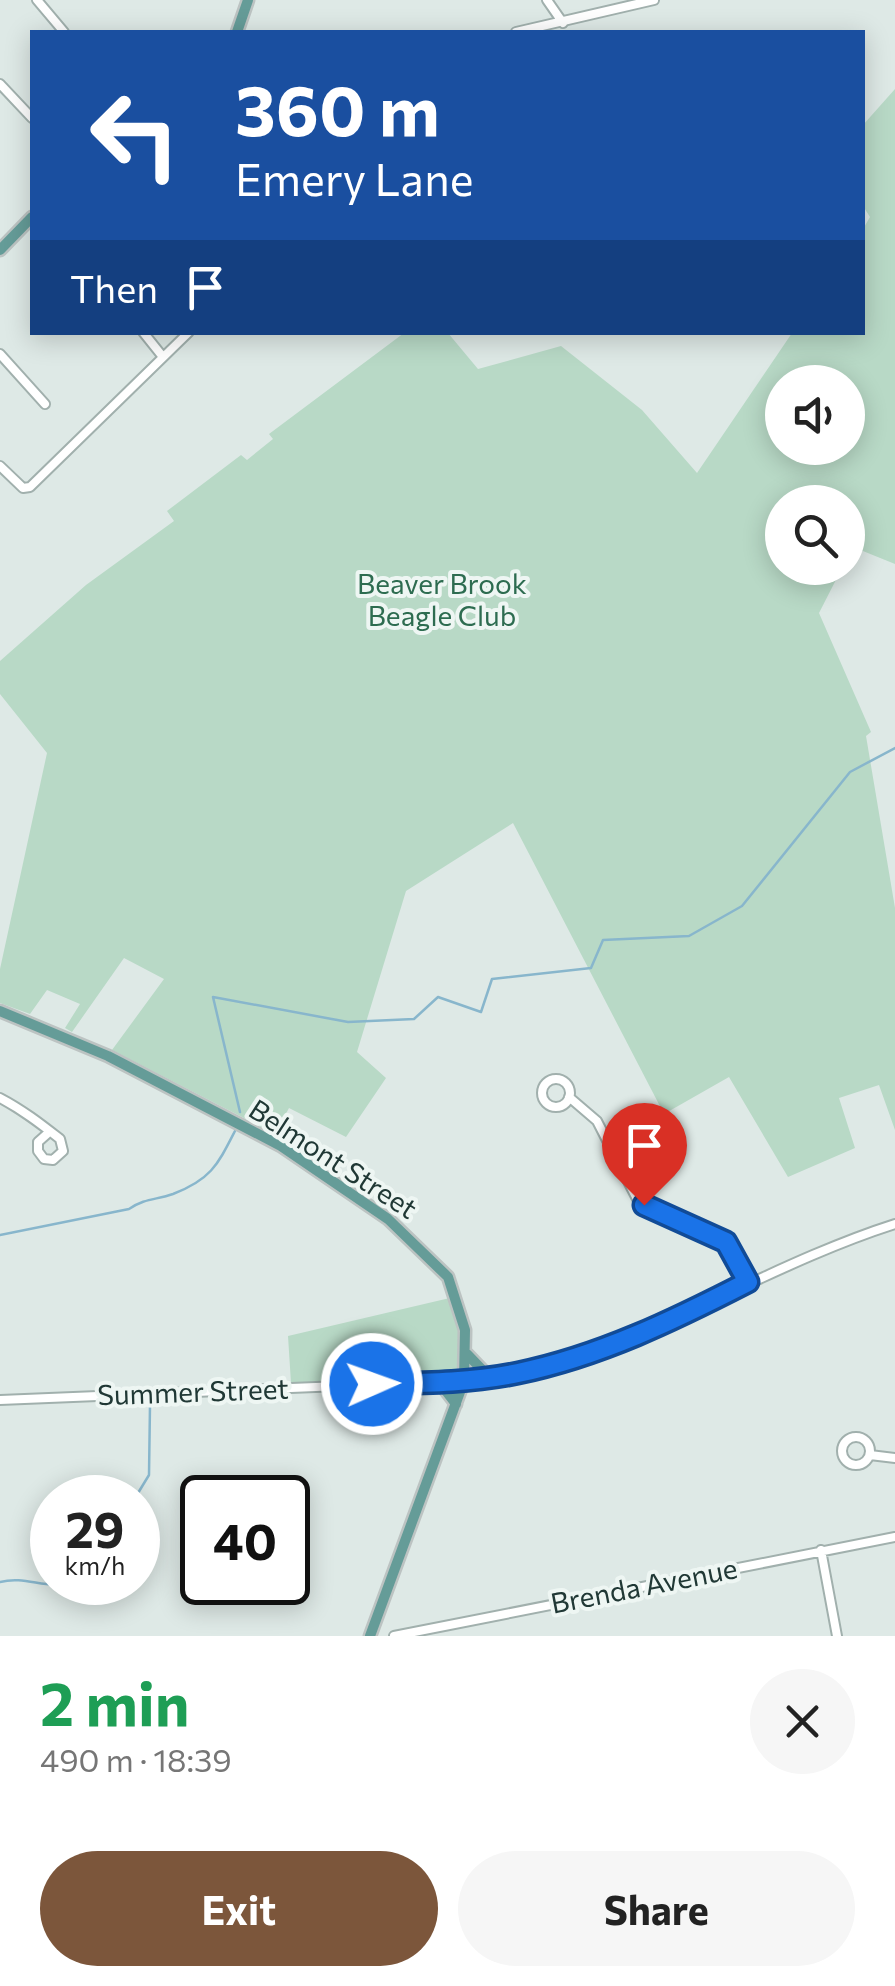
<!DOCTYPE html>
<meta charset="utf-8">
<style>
:root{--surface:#fff;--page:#f6f6f6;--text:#222;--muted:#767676;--accent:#7c563b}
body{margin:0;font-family:Commissioner,sans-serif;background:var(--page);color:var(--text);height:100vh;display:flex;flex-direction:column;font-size:38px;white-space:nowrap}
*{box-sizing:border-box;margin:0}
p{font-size:32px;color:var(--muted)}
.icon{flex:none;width:55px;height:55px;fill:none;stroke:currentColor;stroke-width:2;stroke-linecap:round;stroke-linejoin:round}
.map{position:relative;height:1636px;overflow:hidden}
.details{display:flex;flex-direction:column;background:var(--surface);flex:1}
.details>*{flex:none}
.guide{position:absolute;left:30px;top:30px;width:835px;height:305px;border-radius:0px;box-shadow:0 5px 25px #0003;background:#1a4fa0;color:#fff;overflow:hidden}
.tools{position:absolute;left:765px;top:365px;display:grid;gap:20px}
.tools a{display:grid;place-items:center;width:100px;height:100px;border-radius:50%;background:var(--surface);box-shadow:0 5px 25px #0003;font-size:50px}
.speed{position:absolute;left:30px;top:1475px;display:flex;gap:20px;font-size:50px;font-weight:700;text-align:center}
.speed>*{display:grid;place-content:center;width:130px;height:130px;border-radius:50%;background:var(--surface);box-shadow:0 5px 25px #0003;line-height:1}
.speed small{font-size:25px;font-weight:400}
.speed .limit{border:5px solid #111;border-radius:15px;background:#fff;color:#111}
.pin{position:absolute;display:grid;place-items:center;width:85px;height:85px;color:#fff;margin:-102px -42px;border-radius:50% 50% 50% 0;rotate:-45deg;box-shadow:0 0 10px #0007}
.pin .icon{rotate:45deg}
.me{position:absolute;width:110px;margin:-55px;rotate:88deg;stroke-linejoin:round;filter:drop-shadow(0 0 8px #0008)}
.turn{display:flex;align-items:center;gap:35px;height:210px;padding:0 40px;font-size:45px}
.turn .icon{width:130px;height:130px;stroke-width:2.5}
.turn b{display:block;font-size:70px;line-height:85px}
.then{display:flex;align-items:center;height:95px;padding:0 40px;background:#0003;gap:20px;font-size:38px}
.round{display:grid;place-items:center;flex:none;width:105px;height:105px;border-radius:52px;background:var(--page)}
.summary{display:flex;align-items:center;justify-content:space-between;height:170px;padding:0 40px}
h1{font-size:60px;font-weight:700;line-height:75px;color:#1e9e55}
.cta{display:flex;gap:20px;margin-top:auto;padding:20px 40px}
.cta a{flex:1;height:115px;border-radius:60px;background:var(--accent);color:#fff;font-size:40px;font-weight:700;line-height:115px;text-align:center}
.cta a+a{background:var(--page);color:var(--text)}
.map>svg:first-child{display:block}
.green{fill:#b8d9c6;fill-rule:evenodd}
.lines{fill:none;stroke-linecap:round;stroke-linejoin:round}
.stream{stroke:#88b6cc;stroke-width:2.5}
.minor-casing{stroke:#a1b0ad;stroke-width:12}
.major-casing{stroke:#bcc3c2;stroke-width:15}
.minor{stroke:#fff;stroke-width:8}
.major{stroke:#659c98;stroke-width:10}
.route-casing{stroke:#114b97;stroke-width:25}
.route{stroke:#1a73e8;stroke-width:18}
.labels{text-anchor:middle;stroke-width:8;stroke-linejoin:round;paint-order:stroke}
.park-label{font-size:28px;fill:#2d6c50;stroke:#eef6f3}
.street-label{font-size:28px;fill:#203835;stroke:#eef6f3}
</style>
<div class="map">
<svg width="895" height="1636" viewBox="0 0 895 1636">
<rect width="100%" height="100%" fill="#dee9e6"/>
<path class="green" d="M895,89v475l-42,-17 -5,10v-55h-66v66h60l-23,45 52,119 -5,4 29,172v222l-16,-45 -40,13 16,50 -67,29 -59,-100 -65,37 -151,-291 -107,68 -49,161 29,26 -40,59 -57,-29 -14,26 -163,-84 52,-71 -40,-21 -52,74 -7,-4 15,-24 -33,-14 -17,24 -30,-11v-34l47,-216 -47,-59v-33l86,-76 88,-64 -7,-10 74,-56 6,5 26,-21 -4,-5 135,-101h44l30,36 83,-23 81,64 55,63 95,-140 70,-1 1,-103 7,-12 -7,-11v-81zM782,382h66v66h-66z
M454,1297l7,34 -1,43 -169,9 -3,-47z"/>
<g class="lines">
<path class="stream" d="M240,1112l-27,-115 135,25 66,-3 24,-22 43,15 11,-33 99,-11 12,-28 86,-4 53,-30 108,-134 45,-24
M0,1235l129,-26c16,-11 27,-9 44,-15 39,-15 45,-30 63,-65
M135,1498l14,-23 1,-70
M0,1582c27,-7 47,9 73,0"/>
<g class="minor-casing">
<path id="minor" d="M37,0l27,32
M547,0l16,23
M516,32l138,-32
M0,84l32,34
M143,332l20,25
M0,354l45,50
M0,466l23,22 7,-1 159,-155
M542 1093a14 14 0 1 1 28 0a14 14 0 1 1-28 0Z
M569,1097l28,24 40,78 90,43 21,40
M0,1098c23,12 42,27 60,41l3,12 -10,9 -9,-1 -6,-8v-9l9,-8
M0,1400l464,-19c156,-16 284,-110 431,-157
M842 1451a14 14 0 1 1 28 0a14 14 0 1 1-28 0Z
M870,1455l25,3
M821,1550l16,86
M394,1636l501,-99"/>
</g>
<g class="major-casing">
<path id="major" d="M237,32l11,-32
M0,250l32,-33
M0,1011l108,45 173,90 107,73 60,58 17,53 -1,51 -94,255
M467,1354l23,24
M439,1382l17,22"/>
</g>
<use href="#minor" class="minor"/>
<use href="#major" class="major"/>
</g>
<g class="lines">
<g class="route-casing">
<path id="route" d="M372,1384c49,-1 98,-1 146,-11 82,-17 156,-53 230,-91l-22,-40 -82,-37"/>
</g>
<use href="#route" class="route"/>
</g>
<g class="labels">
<g class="park-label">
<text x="442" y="594">Beaver Brook<tspan x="442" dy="32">Beagle Club</tspan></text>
</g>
<g class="street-label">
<text transform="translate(333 1159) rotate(33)" y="10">Belmont Street</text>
<text transform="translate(193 1392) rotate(-2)" y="10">Summer Street</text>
<text transform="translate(644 1586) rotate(-11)" y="10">Brenda Avenue</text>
</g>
</g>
</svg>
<div class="tools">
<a><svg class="icon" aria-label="sound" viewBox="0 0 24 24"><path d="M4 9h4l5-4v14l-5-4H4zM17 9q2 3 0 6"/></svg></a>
<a><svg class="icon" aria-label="search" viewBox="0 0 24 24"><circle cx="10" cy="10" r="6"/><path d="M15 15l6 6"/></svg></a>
</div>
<div class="speed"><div>29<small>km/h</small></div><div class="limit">40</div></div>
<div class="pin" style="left:644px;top:1205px;background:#d93025"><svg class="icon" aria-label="arrive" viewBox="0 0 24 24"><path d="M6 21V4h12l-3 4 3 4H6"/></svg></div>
<svg class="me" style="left:372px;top:1384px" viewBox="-20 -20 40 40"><circle r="17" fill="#1a73e8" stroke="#fff" stroke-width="3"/><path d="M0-11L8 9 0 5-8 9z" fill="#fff"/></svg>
<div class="guide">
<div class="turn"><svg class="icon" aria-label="left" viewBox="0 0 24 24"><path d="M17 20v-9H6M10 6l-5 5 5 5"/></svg><div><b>360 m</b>Emery Lane</div></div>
<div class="then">Then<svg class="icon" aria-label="arrive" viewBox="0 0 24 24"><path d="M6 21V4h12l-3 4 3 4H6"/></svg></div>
</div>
</div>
<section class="details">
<div class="summary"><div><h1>2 min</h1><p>490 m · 18:39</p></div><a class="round"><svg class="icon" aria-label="close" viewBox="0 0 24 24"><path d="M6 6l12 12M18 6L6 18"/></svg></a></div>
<div class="cta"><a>Exit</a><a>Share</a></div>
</section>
